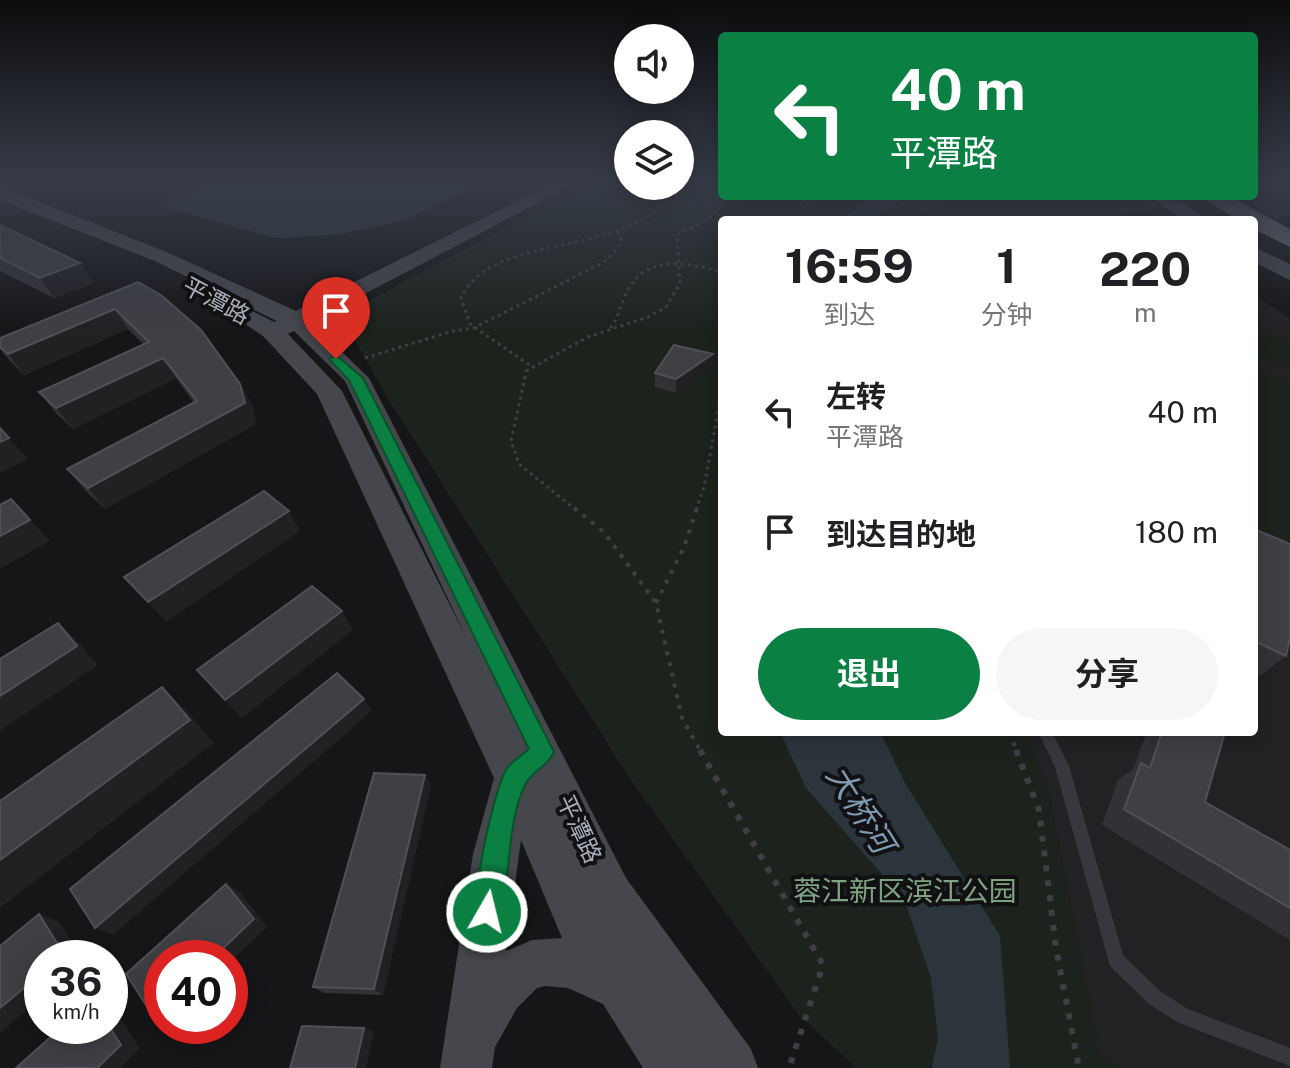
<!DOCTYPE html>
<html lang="zh">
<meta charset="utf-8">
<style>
:root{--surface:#fff;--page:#f6f6f6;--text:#202124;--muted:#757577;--accent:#0b8043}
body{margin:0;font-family:"Public Sans","Noto Sans SC",sans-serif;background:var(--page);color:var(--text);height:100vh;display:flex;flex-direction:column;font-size:30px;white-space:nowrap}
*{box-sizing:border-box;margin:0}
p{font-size:26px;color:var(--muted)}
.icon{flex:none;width:44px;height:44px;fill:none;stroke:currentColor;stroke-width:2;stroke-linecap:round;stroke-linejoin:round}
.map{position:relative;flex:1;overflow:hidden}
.drawer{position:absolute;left:718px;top:216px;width:540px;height:520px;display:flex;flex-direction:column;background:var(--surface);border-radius:8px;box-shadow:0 4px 20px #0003}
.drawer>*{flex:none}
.banner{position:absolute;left:718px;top:32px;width:540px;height:168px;border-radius:8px;box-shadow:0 4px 20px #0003;background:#0b8043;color:#fff;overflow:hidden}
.fabs{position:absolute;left:614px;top:24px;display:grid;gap:16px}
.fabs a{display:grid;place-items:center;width:80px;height:80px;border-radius:50%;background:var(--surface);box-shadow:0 4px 20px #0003;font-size:40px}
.speed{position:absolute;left:24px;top:940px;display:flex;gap:16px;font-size:40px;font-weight:700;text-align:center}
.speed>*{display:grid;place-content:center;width:104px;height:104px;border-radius:50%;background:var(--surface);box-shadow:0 4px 20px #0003;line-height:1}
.speed small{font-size:20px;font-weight:400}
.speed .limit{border:12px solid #d22;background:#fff;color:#111}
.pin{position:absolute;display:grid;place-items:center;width:68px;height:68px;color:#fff;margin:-82px -34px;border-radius:50% 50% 50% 0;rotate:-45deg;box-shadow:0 0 8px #0007}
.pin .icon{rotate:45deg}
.me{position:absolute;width:88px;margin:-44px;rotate:8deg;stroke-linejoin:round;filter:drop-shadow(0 0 6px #0008)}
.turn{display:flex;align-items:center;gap:28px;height:168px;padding:0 40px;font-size:36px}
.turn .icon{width:104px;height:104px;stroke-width:2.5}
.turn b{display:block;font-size:56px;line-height:68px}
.eta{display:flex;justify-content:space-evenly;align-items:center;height:136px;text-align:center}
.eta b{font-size:48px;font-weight:700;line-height:56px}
.primary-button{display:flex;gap:16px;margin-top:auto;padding:16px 40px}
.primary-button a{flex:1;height:92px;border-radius:48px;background:var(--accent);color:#fff;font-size:32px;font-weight:700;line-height:92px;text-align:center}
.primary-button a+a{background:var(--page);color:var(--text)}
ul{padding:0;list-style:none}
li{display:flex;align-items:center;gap:24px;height:120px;padding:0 40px}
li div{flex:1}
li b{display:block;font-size:30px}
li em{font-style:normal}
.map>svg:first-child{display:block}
.built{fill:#222225}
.green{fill:#1c231d}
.water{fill:#2c353c}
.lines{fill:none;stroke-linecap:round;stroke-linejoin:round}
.path-far2{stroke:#3d3f44;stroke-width:3;stroke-dasharray:3 4;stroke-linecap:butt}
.path-far1{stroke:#3d3f44;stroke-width:4;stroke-dasharray:4 7;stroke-linecap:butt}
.path{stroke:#3d3f44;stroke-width:6;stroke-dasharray:6 9;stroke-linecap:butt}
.lane{fill:#37383d;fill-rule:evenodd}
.secondary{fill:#45474d;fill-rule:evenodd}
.highway{fill:#63666e;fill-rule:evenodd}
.wall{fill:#323236}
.shaded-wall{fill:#212124}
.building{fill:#3f3f44;stroke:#4f5156;stroke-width:2}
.route{fill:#0b8043;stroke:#07532c;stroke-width:2}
.labels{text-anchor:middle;stroke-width:8;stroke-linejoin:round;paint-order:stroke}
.street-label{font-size:24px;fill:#a8adb8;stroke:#111113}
.near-park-label{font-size:28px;fill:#7fa381;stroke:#111113}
.near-water-label{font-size:32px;font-style:italic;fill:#7f9bb3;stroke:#111113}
</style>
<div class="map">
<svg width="1290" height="1068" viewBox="0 0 1290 1068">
<rect width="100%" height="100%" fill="#161618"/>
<path class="built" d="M1254,296l36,22v750h-167l-22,-11 -54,-273 -23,-52h230z"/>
<path class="green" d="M593,182h35v4h52v-4h42v14h420l22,12 -89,12h-353v512h302l23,52 54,272 22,12h-267l-58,-54 -170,-238 -241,-379 -38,-67 15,-27z
M1254,331l36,11v24l-36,-12z
M1254,368l36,13v180l-36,-15z"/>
<path class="water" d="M221,182h264l-80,38 -69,15 -61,3 -117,-33z
M875,196h34l-39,24h-31z
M780,732h100l25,51 95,153 10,132h-78l6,-30 -7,-60 -27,-79 -98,-111z"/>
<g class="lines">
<path class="path-far2" d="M695,182l27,14
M1254,185l36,1
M881,196l42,14
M795,220l19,-24
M911,220l12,-10 28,-14
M610,328c10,-12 11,-27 19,-40 19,-34 62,-25 93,-16
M365,358l88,-27 21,-3 130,-66 14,-13 3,-11 -4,-7
M526,371l62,-34 60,-20 18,-10 14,-24 -3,-48c17,-9 45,-18 47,-39
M576,510l-57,-46 -8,-23 17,-77 -58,-40 -9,-26c31,-70 171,-34 222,-116
M696,510l8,-23 18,-97"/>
<path class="path-far1" d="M574,508l30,24 52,71 26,115 19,34
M656,603l28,-56 13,-39
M1009,732l8,20"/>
<path class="path" d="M700,750l123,215 -34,103
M1016,750l23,60 17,138 23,120"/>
<path class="lane" d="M1038,732h14l17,34 54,189 38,37 27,17 102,39v18l-113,-44 -28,-18 -39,-38 -55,-199z"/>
<path class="secondary" d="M556,182h22l-267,140 58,56 257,500 125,171 7,19h-115l-40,-64 -35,-16 -23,-2 -8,2 -20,20 -22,39 -3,21h-52l33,-214 21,-76 -177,-384 -53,-57 -36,-25 4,-5 8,-2 34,17 3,-1 -122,-60 -155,-61v-13l7,2 162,64 127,58zM294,331l51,50 122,258 -125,-248 -54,-57zM521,840l41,98 -30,2 -26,11z
M1148,196h23l37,24h-24z
M1254,247l36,17v16l-36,-18z"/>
<path class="highway" d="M1200,196h29l61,33v18l-36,-18v-9h-16z"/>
</g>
<path class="wall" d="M147,182h69l-42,15z
M0,225l80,38 13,20 -39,15 -54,-27z
M138,282l102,102 12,21 4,19 -151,85 -20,-19 -18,-21 127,-66 -18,-25 -103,51 -17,-16 -17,-21 105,-47 -16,-16 -104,46 -14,-14 -10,-12v-11z
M712,368l-36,25 -21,-6v-14z
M1254,529l32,127 -26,20 -6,-3z
M1147,732h78l-20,70 85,48v90l-188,-115 16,-45 15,-11z
M431,785l-48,210 -59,-2 -11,-6z"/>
<path class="shaded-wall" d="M167,182h49l-42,15z
M80,263l13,20 -39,15 -14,-20z
M115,309l13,20 -104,46 -16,-21z
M713,354l-1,14 -36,25v-14z
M163,358l13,20 -103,51 -17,-21z
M240,384l12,21 4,19 -151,85 -17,-21z
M9,438l19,21 -28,14v-31z
M11,499l39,42 -50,28v-33z
M289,511l11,20 -134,91 -18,-20z
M342,611l11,19 -111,88 -17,-18z
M58,623l21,20 19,22 -98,66v-35z
M162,687l25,24 27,32 -214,165v-48z
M364,699l8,12 -259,224 -18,-7z
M425,775l6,10 -48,210 -9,-6z
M226,884l14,8 27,35 -37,35v-4h-17z
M39,914l20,8 23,36h-23z
M42,973v24l-42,36v-25z
M110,1004h2l28,45 -20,19h-23l13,-42z
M162,1007v11l-9,-2z
M364,1028l10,4 -8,36h-11z"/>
<path class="building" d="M0,225l80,38 -40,15 -40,-20z
M138,282l23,13 40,35 39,54 5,19 -157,85 -21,-19 130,-68 -34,-43 -107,50 -17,-16 110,-50 -34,-33 -107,45 -8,-7v-9z
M674,345l39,9 -37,25 -21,-6z
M0,428l9,10 -9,4z
M264,491l25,20 -141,91 -24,-25z
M11,499l19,21 -30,16v-31z
M1254,529l36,15v94l-4,18 -32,-15z
M312,586l30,25 -117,89 -28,-30z
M58,623l19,23 -77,50v-37z
M337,673l27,26 -269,229 -25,-39z
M162,687l28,33 -190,140v-59z
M1162,732h63l-20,70 85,48v58l-166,-99 17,-46 9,5z
M374,773l51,2 -51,214 -61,-2z
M226,884l28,35 -41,39h-51v49l-9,9 -27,-42z
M39,914l25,40 -5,4h-17v15l-42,35v-62z
M63,1026h46l12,19 -24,23h-81z
M302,1026l62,2 -9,40h-65z"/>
<linearGradient id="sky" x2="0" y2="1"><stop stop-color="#0c0c0d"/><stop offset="0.55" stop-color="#363c48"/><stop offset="1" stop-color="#363c48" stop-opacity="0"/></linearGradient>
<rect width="1290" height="331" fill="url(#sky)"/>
<path class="route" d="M336,355l27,23 191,374c-6,14 -23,20 -29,33 -20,41 -12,96 -29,137l-9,4 -9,-4c-9,-20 16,-132 28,-152 5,-8 16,-15 23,-21l-180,-369 -20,-21z"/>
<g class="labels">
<g class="street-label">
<text transform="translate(216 301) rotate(28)" y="8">平潭路</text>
<text transform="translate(579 829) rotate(65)" y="8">平潭路</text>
</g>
<g class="near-park-label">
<text x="905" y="901">蓉江新区滨江公园</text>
</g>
<g class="near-water-label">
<text transform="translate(860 809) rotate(58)" y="11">大桥河</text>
</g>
</g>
</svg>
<div class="fabs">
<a><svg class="icon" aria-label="sound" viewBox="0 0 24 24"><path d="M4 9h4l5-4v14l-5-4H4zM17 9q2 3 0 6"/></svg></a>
<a><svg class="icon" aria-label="layers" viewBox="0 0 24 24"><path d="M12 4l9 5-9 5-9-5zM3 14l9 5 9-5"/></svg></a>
</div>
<div class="speed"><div>36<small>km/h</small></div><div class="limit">40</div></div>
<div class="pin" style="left:336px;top:359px;background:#d93025"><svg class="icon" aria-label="arrive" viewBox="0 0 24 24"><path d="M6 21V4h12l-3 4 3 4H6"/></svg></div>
<svg class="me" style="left:487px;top:912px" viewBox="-20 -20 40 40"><circle r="17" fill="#0b8043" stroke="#fff" stroke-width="3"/><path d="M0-11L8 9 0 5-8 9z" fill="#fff"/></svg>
<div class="banner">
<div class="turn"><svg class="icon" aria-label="left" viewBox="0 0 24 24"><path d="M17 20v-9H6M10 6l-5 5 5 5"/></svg><div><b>40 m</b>平潭路</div></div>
</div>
<section class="drawer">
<div class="eta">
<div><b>16:59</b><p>到达</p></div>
<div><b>1</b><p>分钟</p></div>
<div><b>220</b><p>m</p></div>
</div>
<ul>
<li><svg class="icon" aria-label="left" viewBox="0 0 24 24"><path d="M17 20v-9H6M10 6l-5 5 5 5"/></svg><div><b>左转</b><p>平潭路</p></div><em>40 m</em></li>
<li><svg class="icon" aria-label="arrive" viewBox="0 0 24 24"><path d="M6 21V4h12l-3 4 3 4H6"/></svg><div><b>到达目的地</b></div><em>180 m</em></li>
</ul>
<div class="primary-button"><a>退出</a><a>分享</a></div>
</section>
</div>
